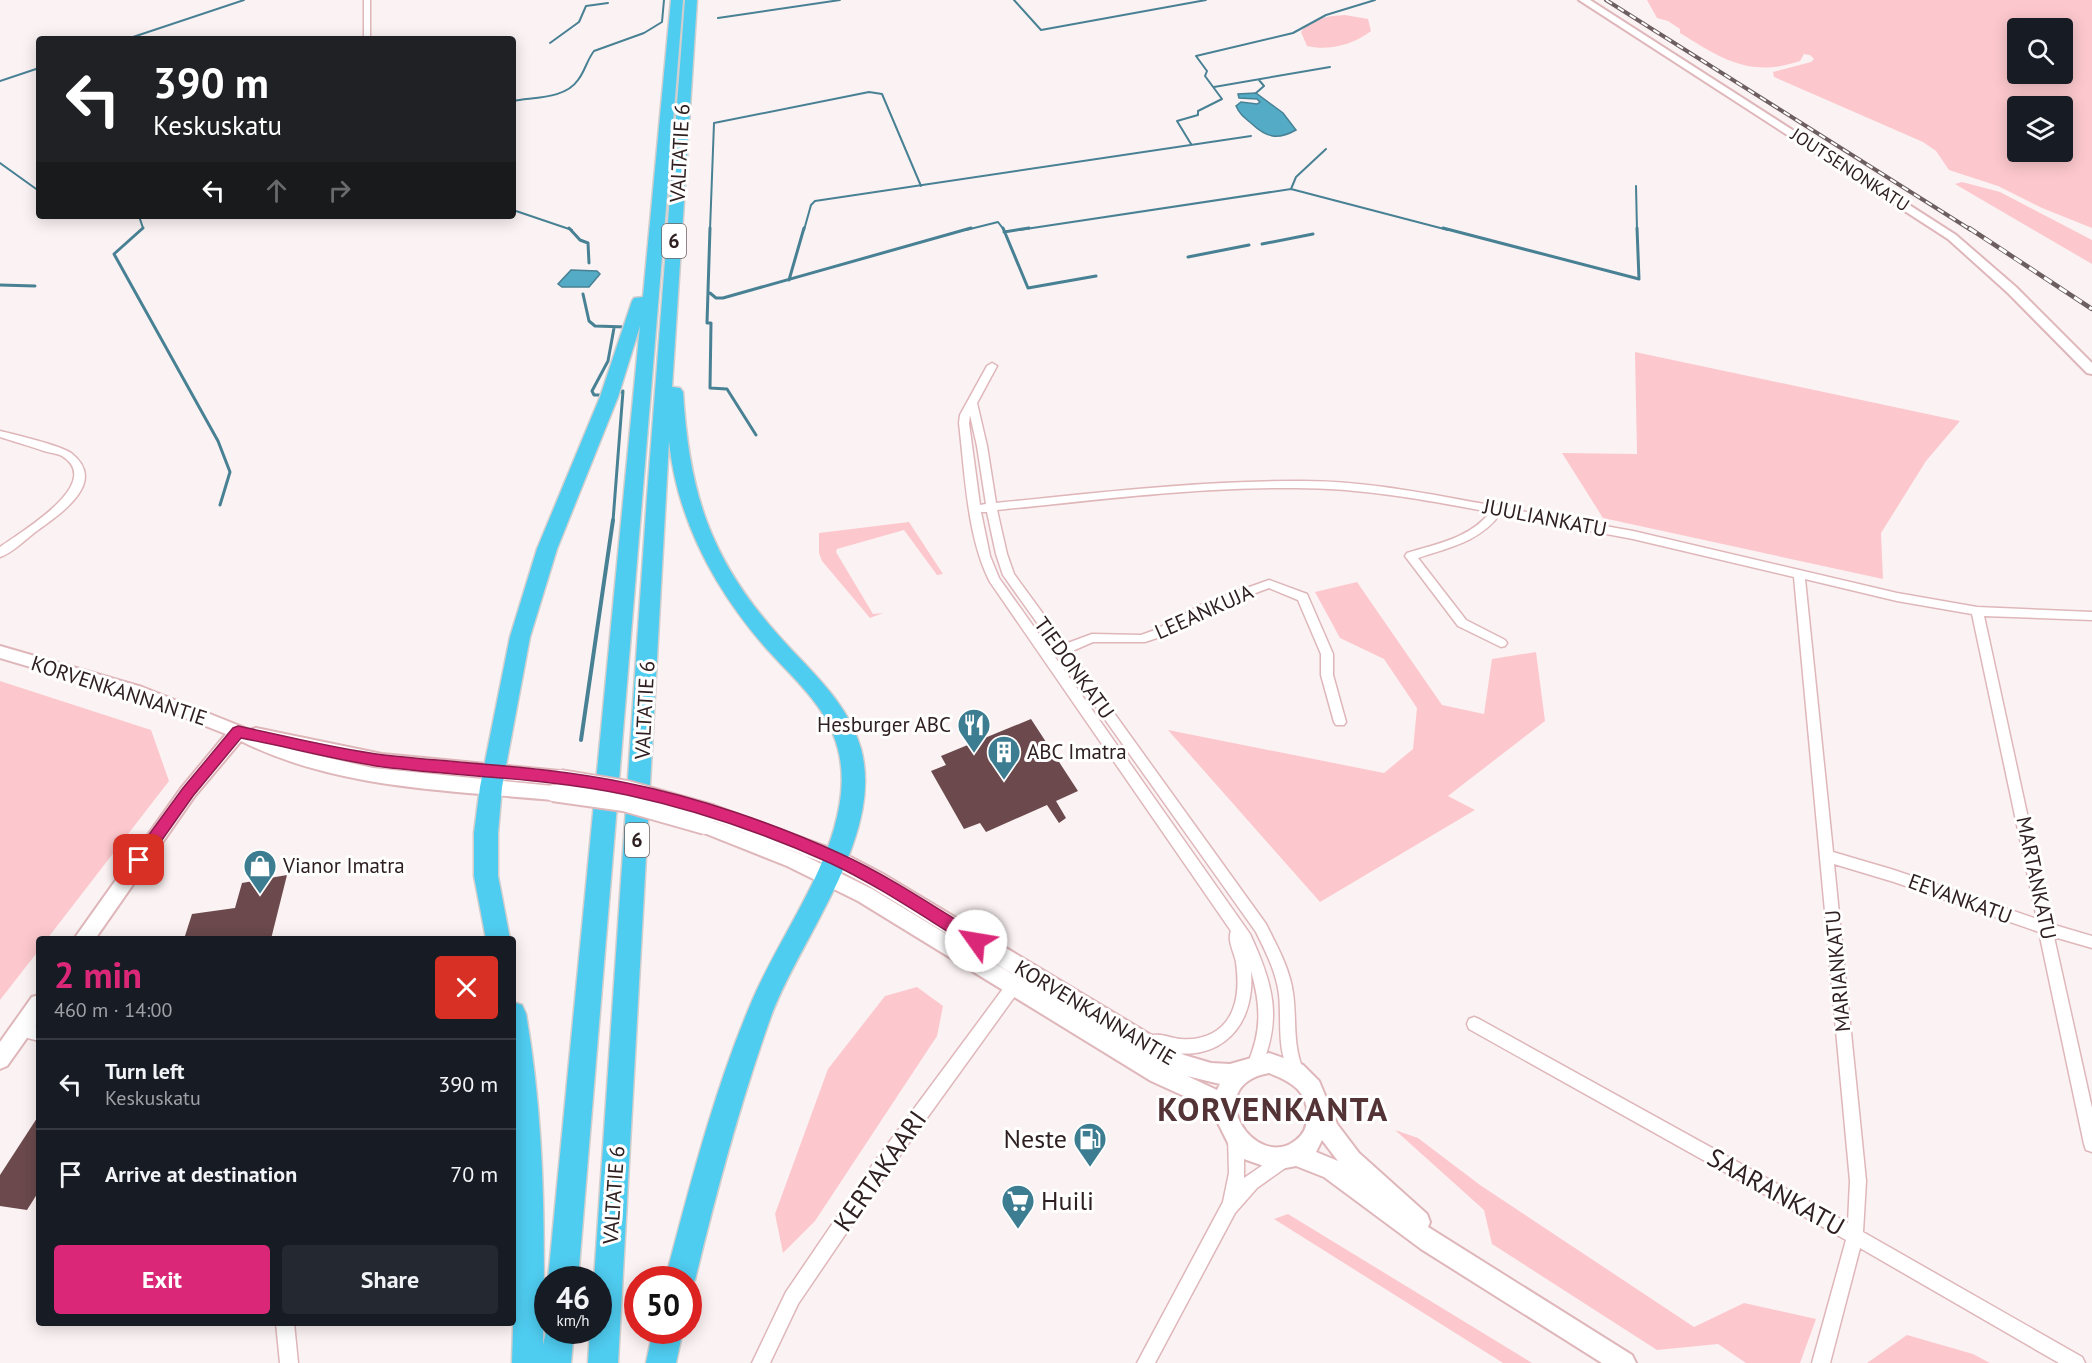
<!DOCTYPE html>
<meta charset="utf-8">
<style>
:root{--surface:#171b24;--page:#242831;--text:#f1f3f6;--muted:#9ea1a6;--line:#363941;--accent:#db2777}
body{margin:0;font-family:"PT Sans",sans-serif;background:var(--page);color:var(--text);height:100vh;display:flex;flex-direction:column;font-size:22px;white-space:nowrap}
*{box-sizing:border-box;margin:0}
p{font-size:20px;color:var(--muted)}
.icon{flex:none;width:33px;height:33px;fill:none;stroke:currentColor;stroke-width:2;stroke-linecap:round;stroke-linejoin:round}
.map{position:relative;flex:1;overflow:hidden}
.details{position:absolute;left:36px;top:936px;width:480px;height:390px;display:flex;flex-direction:column;background:var(--surface);border-radius:6px;box-shadow:0 3px 15px #0003}
.details>*{flex:none}
.guide{position:absolute;left:36px;top:36px;width:480px;height:183px;border-radius:6px;box-shadow:0 3px 15px #0003;background:#202124;color:#fff;overflow:hidden}
.tools{position:absolute;left:2007px;top:18px;display:grid;gap:12px}
.tools a{display:grid;place-items:center;width:66px;height:66px;border-radius:6px;background:var(--surface);box-shadow:0 3px 15px #0003;font-size:30px}
.speed{position:absolute;left:534px;top:1266px;display:flex;gap:12px;font-size:30px;font-weight:700;text-align:center}
.speed>*{display:grid;place-content:center;width:78px;height:78px;border-radius:50%;background:var(--surface);box-shadow:0 3px 15px #0003;line-height:1}
.speed small{font-size:15px;font-weight:400}
.speed .limit{border:9px solid #d22;background:#fff;color:#111}
.pin{position:absolute;display:grid;place-items:center;width:51px;height:51px;color:#fff;margin:-26px;border-radius:12px;box-shadow:0 3px 9px #0006}
.me{position:absolute;width:66px;margin:-33px;rotate:302deg;stroke-linejoin:round;filter:drop-shadow(0 0 4px #0008)}
.turn{display:flex;align-items:center;gap:21px;height:126px;padding:0 18px;font-size:27px}
.turn .icon{width:78px;height:78px;stroke-width:2.5}
.turn b{display:block;font-size:42px;line-height:51px}
.lanes{display:flex;align-items:center;height:57px;padding:0 18px;background:#0003;justify-content:center;gap:30px;direction:ltr}
.lanes .off{opacity:.35}
.round{display:grid;place-items:center;flex:none;width:63px;height:63px;border-radius:6px;background:var(--page)}
.head{display:flex;align-items:center;justify-content:space-between;height:102px;padding:0 18px}
h1{font-size:36px;font-weight:800;line-height:45px;color:var(--accent)}
.action{display:flex;gap:12px;margin-top:auto;padding:12px 18px}
.action a{flex:1;height:69px;border-radius:6px;background:var(--accent);color:#fff;font-size:24px;font-weight:800;line-height:69px;text-align:center}
.action a+a{background:var(--page);color:var(--text)}
ul{padding:0;list-style:none}
li{display:flex;align-items:center;gap:18px;height:90px;padding:0 18px;border-top:2px solid var(--line)}
li div{flex:1}
li b{display:block;font-size:22px}
li em{font-style:normal}
.map>svg:first-child{display:block}
.green{fill:#fcc8cd;fill-rule:evenodd}
.water{fill:#53abc5;stroke:#488194;stroke-width:1.5}
.lines{fill:none;stroke-linecap:round;stroke-linejoin:round}
.stream-far2{stroke:#488194;stroke-width:2}
.stream-far1{stroke:#488194;stroke-width:3}
.stream{stroke:#488194;stroke-width:4}
.building{fill:#6b494c}
.street-casing{stroke:#dfb7ba;stroke-width:3}
.secondary-casing{stroke:#dfb7ba;stroke-width:4}
.highway-casing{stroke:#d1cece;stroke-width:3}
.street{fill:#fff;fill-rule:evenodd}
.secondary{fill:#fff;fill-rule:evenodd}
.highway{fill:#4fcdf1;fill-rule:evenodd}
.rail-far1-casing{stroke:#6d5f60;stroke-width:4}
.rail-casing{stroke:#6d5f60;stroke-width:4.5}
.rail-far1{stroke:#fff;stroke-width:2;stroke-dasharray:7;stroke-linecap:butt}
.rail{stroke:#fff;stroke-width:3;stroke-dasharray:9;stroke-linecap:butt}
.secondary-bridge-casing{stroke:#dfb7ba;stroke-width:20;stroke-linecap:butt}
.secondary-bridge{stroke:#fff;stroke-width:16}
.route{fill:#db2777;stroke:#8e194d;stroke-width:1.5}
.labels{text-anchor:middle;stroke-width:6;stroke-linejoin:round;paint-order:stroke}
.far-street-label{font-size:18px;fill:#2f2021;stroke:#fff}
.shield{fill:#fff;stroke:#6d6364;stroke-width:1.5}
.shield-label{font-size:20px;font-weight:bold;fill:#2f2021}
.street-label{font-size:21px;fill:#2f2021;stroke:#fff}
.poi-label{font-size:21px;fill:#2f2021;stroke:#fff;text-anchor:start}
.near-poi-label{font-size:26px;fill:#2f2021;stroke:#fff;text-anchor:end}
.near-street-label{font-size:26px;fill:#2f2021;stroke:#fff}
.near-district-label{font-size:33px;font-weight:bold;letter-spacing:1.5px;fill:#543337;stroke:#fff}
</style>
<div class="map">
<svg width="2092" height="1363" viewBox="0 0 2092 1363">
<rect width="100%" height="100%" fill="#fbf2f3"/>
<path class="green" d="M1647,0h445v228l-50,-20 -44,-22 -49,-16 -13,-19 -13,-9 -149,-65 -1,-5 38,-10 3,-3 -4,-4 -6,-1 -4,7c-50,17 -78,-2 -120,-28v-4l-12,-8 -11,-3zM2018,28h44v46h-44zM2018,106h44v46h-44z
M1345,15l23,4 3,12c-18,14 -43,20 -64,15l-6,-14c10,-14 27,-16 44,-17z
M1962,182l38,10 92,48v24l-137,-80z
M1635,352l325,69 -34,40 -45,72 2,46 -280,-61 -41,-65 75,1z
M909,522l34,52 -6,1 -33,-45 -67,19 -1,3 37,62 10,-1 -13,5 -48,-57 -3,-8v-20z
M1357,582l85,123 42,9 8,-55 44,-7 9,69 -97,75 27,14 -155,92 -152,-172 216,43 29,-24 4,-41 -33,-49 -44,-21 -25,-46z
M0,681l151,49 18,51 -122,158h-8v11l-39,50z
M917,987l26,19 -6,30 -122,185 -32,32 -8,-39 53,-145 57,-73z
M1395,1130l23,8 62,47 214,142 50,-24 72,16 -16,44h-54l-28,-19 -61,6 -165,-106 -8,-34z
M1288,1214l244,149h-29l-229,-144z
M1907,1335l66,19 17,9h-123z"/>
<path class="water" d="M1256,93l27,20 13,17c-18,10 -29,8 -44,-6 -7,-6 -12,-9 -16,-18l5,-4 16,2 3,-2 -3,-3 -18,-1 -1,-4z
M571,270l26,1 3,3 -11,13h-27l-4,-3z"/>
<g class="lines">
<path class="stream-far2" d="M1014,0l27,30 165,-30
M718,18l122,-18
M127,39l117,-39
M550,43l29,-21 7,-16 22,-3
M0,81l39,-13
M1214,87l116,-20
M1256,93l8,-7 -5,-6
M513,101c21,-4 52,-2 65,-21 7,-9 9,-20 16,-29l50,-18 18,-11 2,-22
M1191,144l-14,-23 21,-6v-4l24,-12 -17,-23 2,-5 -11,-15 97,-23 33,-18 49,-15
M0,163l39,28
M1636,186l1,44
M1291,189l5,-12 30,-28
M513,210l59,20
M139,216l4,12 -2,2
M710,230l4,-107 155,-31 13,2 39,92
M804,230l7,-25 4,-4 436,-65
M966,230l32,-8 6,8
M1019,230l272,-41 157,41"/>
<path class="stream-far1" d="M143,228l-29,26 104,187 12,31 -10,33
M569,228l11,12 8,3 1,20
M710,228l-3,95h4l-1,65 17,1 29,46
M1003,228l25,60 68,-12
M1443,228l196,51 -2,-51
M1004,232l25,-4
M1262,244l51,-10
M1188,257l61,-12
M789,280l15,-52
M0,285l35,1
M710,293l6,5h7l248,-70
M583,294l6,27 6,5 31,1
M604,395h-10l-2,-4 16,-30 6,-33
M613,521l10,-130 -4,1"/>
<path class="stream" d="M581,740l32,-220"/>
</g>
<path class="building" d="M1031,719l47,72 -22,10 10,17 -7,5 -12,-18 -61,27 -6,-9 -16,6 -33,-58 15,-6 -5,-9z
M287,875l-16,64h-87l8,-25 43,-6 7,-25z
M39,1115v76l-12,19 -27,-4v-31z"/>
<g class="lines">
<g class="street-casing">
<path id="street" d="M364,0h6v39h-6z
M992,363l5,3 -20,37 10,43 9,57c100,-10 200,-22 300,-22 67,-1 133,13 199,25l4,-2 5,4 129,23 264,62 80,14 115,5v8l-108,-4 67,308 41,12v12l-38,-11 38,171v44l-6,-2 -2,-6 -45,-212 -145,-50 -60,-18 32,317 -3,51 219,125 3,6h-26l-199,-115 -30,115h-18l34,-123 -377,-211 -2,-5 2,-5 5,-2 5,2 369,204 2,-42 -56,-604 -161,-38 -133,-25c-19,27 -52,34 -82,44l48,62 39,20 2,3 -2,3 -4,1 -43,-21 -53,-70 2,-3c29,-9 64,-15 83,-41 -64,-12 -128,-24 -194,-24 -100,-1 -199,12 -299,22l10,44 7,20 51,70 27,-10 49,1 14,-5 47,-26 67,-24 38,14 26,60v21l13,47 -2,3h-8l-2,-3 -13,-47v-21l-23,-54 -29,-12 -59,22 -47,26 -18,6h-52l-23,10 196,272c11,22 24,45 27,69 4,29 -1,51 11,79l-3,5 -5,2 -5,-2c-15,-29 -9,-52 -12,-83 -3,-22 -13,-42 -23,-62l-196,-276 -5,1 195,277c23,50 33,84 10,136l-5,2 -5,-2 -3,-5c15,-34 14,-59 4,-94 5,64 -42,99 -102,75l-2,-5 2,-5c10,-4 21,2 32,3 23,2 44,-8 52,-30 6,-15 5,-32 3,-47 -2,-10 -9,-22 -5,-31l-241,-349c-23,-44 -25,-109 -31,-159l1,-8 27,-49zM970,415l7,31 9,58 -6,1 -11,-82zM981,512h6l9,42 7,21 52,73 -4,3 -52,-73 -9,-22zM1805,579l92,22 75,13 65,305 -143,-49 -61,-18z
M0,431c13,3 62,15 71,22 39,30 -14,63 -37,80 -10,8 -22,20 -34,24v-10c19,-14 106,-64 62,-91 -5,-3 -12,-3 -18,-5 -14,-5 -29,-9 -44,-14z
M1013,980l5,2 2,5 -2,5 -133,184 -87,128 -28,59h-18l34,-71 87,-128 135,-182z
M21,1023l18,4v14l-23,-6 -2,-5 2,-5z
M1236,1129l6,2 2,6v41l38,-26 6,2 2,6 -2,6 -31,22 -22,25 -80,150h-18l86,-161 6,-29 -1,-36 2,-6z
M276,1323h18l4,40h-18z"/>
</g>
<g class="secondary-casing">
<path id="secondary" d="M1579,0h11l366,235 60,52 76,76v11l-5,-1 -79,-80 -60,-54z
M0,646l142,41 108,43 6,-2 126,26 178,17 6,2 3,5 -3,5 -6,2 -178,-17 -84,-17 75,17 180,18 6,2 3,5 -3,5 -6,2c-106,-10 -216,-11 -312,-59l-47,56 -99,142h-21l108,-152 44,-53 -94,-37 -132,-39z
M712,805l131,48 40,21 301,181 27,8 19,1 39,-11 34,12 16,16 18,43 22,29 68,61 3,8 -2,5 204,128 4,8h-34l-181,-114 -97,-72 -28,-11 -21,4 -31,-11 -15,-14 -13,-26 -10,-13 -55,-25 -293,-180 -71,-35 -88,-35 -3,-5 3,-5 6,-3 96,36 71,35 188,114 -191,-117 -40,-21 -123,-47 -3,-5 3,-5zM1269,1073c21,8 40,18 38,44 0,10 -3,17 -11,23 -40,33 -98,-54 -27,-67zM1187,1076l33,8 -3,6zM1322,1140l16,21 -22,-9z
M39,995v26l-32,45 -7,3v-27l32,-45z"/>
</g>
<g class="highway-casing">
<path id="highway" d="M671,0h12l-105,1280h-30l92,-954 -22,71 -61,152 -27,88 -28,150 -4,46v43l12,63h-24l-12,-63v-43l6,-46 30,-150 27,-88 63,-152 32,-96 2,-3 9,-1z
M685,0h12l-25,387 8,1 3,4c6,101 27,167 96,244 31,35 69,66 82,113 24,89 -64,192 -92,273 -30,85 -53,171 -74,258l-7,11v-11h-23c25,-94 49,-190 87,-279 25,-58 64,-111 82,-172 9,-32 12,-63 -1,-95 -13,-34 -44,-60 -68,-87 -51,-59 -88,-128 -96,-206l-51,922h-30l2,-33h8v-50h-4l53,-783z
M513,1002l9,3 4,9c19,110 19,219 17,331l5,-23v8h26l-3,33h-59l4,-131z
M653,1330h30l-7,33h-30z"/>
</g>
<use href="#street" class="street"/>
<use href="#secondary" class="secondary"/>
<use href="#highway" class="highway"/>
<g class="rail-far1-casing">
<path id="rail-far1" d="M1606,0l365,230"/>
</g>
<g class="rail-casing">
<path id="rail" d="M1969,228l123,81"/>
</g>
<use href="#rail-far1" class="rail-far1"/>
<use href="#rail" class="rail"/>
<g class="secondary-bridge-casing">
<path id="secondary-bridge" d="M560,778l67,11 85,24
M553,793l71,10 81,23"/>
</g>
<use href="#secondary-bridge" class="secondary-bridge"/>
</g>
<path class="route" d="M238,726c48,10 97,23 146,29 81,9 163,11 243,28 70,14 149,41 214,71 50,23 95,54 141,82l2,5 -2,5 -6,3 -5,-3c-46,-28 -92,-60 -141,-83 -64,-29 -134,-53 -203,-68 -80,-17 -162,-18 -244,-28 -47,-7 -95,-20 -142,-29l-48,58 -48,68h-11l-2,-4 2,-5 49,-67 50,-60z"/>
<defs>
<g id="restaurant-pin" transform="scale(1.725)"><path d="M0 17L-7.5 6A9.5 9.5 0 1 1 7.5 6Z" fill="#3d7d91" stroke="#fff"/><path d="M-5-6h1v4h1v-4h1v4h1v-4h1v5L-1.5 .5V6h-2V.5L-5-1ZM5-6V6H3V1.5H1.5Q1.5-4 5-6Z" fill="#fff"/></g>
<g id="building-pin" transform="scale(1.725)"><path d="M0 17L-7.5 6A9.5 9.5 0 1 1 7.5 6Z" fill="#3d7d91" stroke="#fff"/><path d="M-4-6H4V6H1V3H-1V6H-4ZM-2.5-4.3h1.7v1.8h-1.7ZM.8-4.3h1.7v1.8H.8ZM-2.5-1h1.7V.8h-1.7ZM.8-1h1.7V.8H.8Z" fill="#fff"/></g>
<g id="shop-pin" transform="scale(1.725)"><path d="M0 17L-7.5 6A9.5 9.5 0 1 1 7.5 6Z" fill="#3d7d91" stroke="#fff"/><path d="M-5-2.5h2.3a2.7 3.5 0 0 1 5.4 0H5L5.5 6h-11ZM-1.5-2.5h3a1.5 2.3 0 0 0-3 0Z" fill="#fff"/></g>
<g id="fuel-pin" transform="scale(1.725)"><path d="M0 17L-7.5 6A9.5 9.5 0 1 1 7.5 6Z" fill="#3d7d91" stroke="#fff"/><path d="M-5.5-6h7V0h2V4h1.3V-2.5L3-4.5l.8-.8L6-3V5H2.5V1h-1V6h-7ZM-4.2-4.7v3.2H.2V-4.7Z" fill="#fff"/></g>
<g id="supermarket-pin" transform="scale(1.725)"><path d="M0 17L-7.5 6A9.5 9.5 0 1 1 7.5 6Z" fill="#3d7d91" stroke="#fff"/><path d="M-6-5.5h2.5l.6 2H6L4.5 2H-2.5L-4.4-4H-6ZM-1.5 3.2a1.3 1.3 0 1 0 .1 0ZM3 3.2a1.3 1.3 0 1 0 .1 0Z" fill="#fff"/></g>
</defs>
<g fill-rule="evenodd">
<use href="#restaurant-pin" x="974" y="725"/>
<use href="#building-pin" x="1004" y="752"/>
<use href="#shop-pin" x="260" y="866"/>
<use href="#fuel-pin" x="1090" y="1139"/>
<use href="#supermarket-pin" x="1018" y="1201"/>
</g>
<g class="labels">
<g class="far-street-label">
<text transform="translate(1850 170) rotate(33)" y="6">JOUTSENONKATU</text>
</g>
<g class="shield">
<rect x="662" y="224" width="24" height="34" rx="4.5"/>
<rect x="625" y="823" width="24" height="34" rx="4.5"/>
</g>
<g class="shield-label">
<text x="674" y="248">6</text>
<text x="637" y="847">6</text>
</g>
<g class="street-label">
<text transform="translate(680 153) rotate(-87)" y="7">VALTATIE 6</text>
<text transform="translate(1545 518) rotate(11)" y="7">JUULIANKATU</text>
<text transform="translate(1204 612) rotate(-24)" y="7">LEEANKUJA</text>
<text transform="translate(1074 668) rotate(54)" y="7">TIEDONKATU</text>
<text transform="translate(119 691) rotate(18)" y="7">KORVENKANNANTIE</text>
<text transform="translate(645 710) rotate(-87)" y="7">VALTATIE 6</text>
<text transform="translate(2036 878) rotate(78)" y="7">MARTANKATU</text>
<text transform="translate(1960 899) rotate(20)" y="7">EEVANKATU</text>
<text transform="translate(1838 971) rotate(-95)" y="7">MARIANKATU</text>
<text transform="translate(1095 1013) rotate(31)" y="7">KORVENKANNANTIE</text>
<text transform="translate(614 1195) rotate(-86)" y="7">VALTATIE 6</text>
</g>
<g class="poi-label">
<text x="951" y="732" text-anchor="end">Hesburger ABC</text>
<text x="1027" y="759">ABC Imatra</text>
<text x="283" y="873">Vianor Imatra</text>
</g>
<g class="near-poi-label">
<text x="1067" y="1148">Neste</text>
<text x="1041" y="1210" text-anchor="start">Huili</text>
</g>
<g class="near-street-label">
<text transform="translate(880 1171) rotate(-55)" y="9">KERTAKAARI</text>
<text transform="translate(1776 1192) rotate(29)" y="9">SAARANKATU</text>
</g>
<g class="near-district-label">
<text x="1273" y="1121">KORVENKANTA</text>
</g>
</g>
</svg>
<div class="tools">
<a><svg class="icon" aria-label="search" viewBox="0 0 24 24"><circle cx="10" cy="10" r="6"/><path d="M15 15l6 6"/></svg></a>
<a><svg class="icon" aria-label="layers" viewBox="0 0 24 24"><path d="M12 4l9 5-9 5-9-5zM3 14l9 5 9-5"/></svg></a>
</div>
<div class="speed"><div>46<small>km/h</small></div><div class="limit">50</div></div>
<div class="pin" style="left:139px;top:860px;background:#d93025"><svg class="icon" aria-label="arrive" viewBox="0 0 24 24"><path d="M6 21V4h12l-3 4 3 4H6"/></svg></div>
<svg class="me" style="left:976px;top:941px" viewBox="-20 -20 40 40"><circle r="19" fill="#fff"/><path d="M0-13L10 11 0 6-10 11z" fill="#db2777"/></svg>
<div class="guide">
<div class="turn"><svg class="icon" aria-label="left" viewBox="0 0 24 24"><path d="M17 20v-9H6M10 6l-5 5 5 5"/></svg><div><b>390 m</b>Keskuskatu</div></div>
<div class="lanes"><svg class="icon" aria-label="left" viewBox="0 0 24 24"><path d="M17 20v-9H6M10 6l-5 5 5 5"/></svg><svg class="icon off" aria-label="ahead" viewBox="0 0 24 24"><path d="M12 20V5M6 11l6-6 6 6"/></svg><svg class="icon off" aria-label="right" viewBox="0 0 24 24"><path d="M7 20v-9h11M14 6l5 5-5 5"/></svg></div>
</div>
<section class="details">
<div class="head"><div><h1>2 min</h1><p>460 m · 14:00</p></div><a class="round" style="background:#d93025;color:#fff"><svg class="icon" aria-label="close" viewBox="0 0 24 24"><path d="M6 6l12 12M18 6L6 18"/></svg></a></div>
<ul>
<li><svg class="icon" aria-label="left" viewBox="0 0 24 24"><path d="M17 20v-9H6M10 6l-5 5 5 5"/></svg><div><b>Turn left</b><p>Keskuskatu</p></div><em>390 m</em></li>
<li><svg class="icon" aria-label="arrive" viewBox="0 0 24 24"><path d="M6 21V4h12l-3 4 3 4H6"/></svg><div><b>Arrive at destination</b></div><em>70 m</em></li>
</ul>
<div class="action"><a>Exit</a><a>Share</a></div>
</section>
</div>
